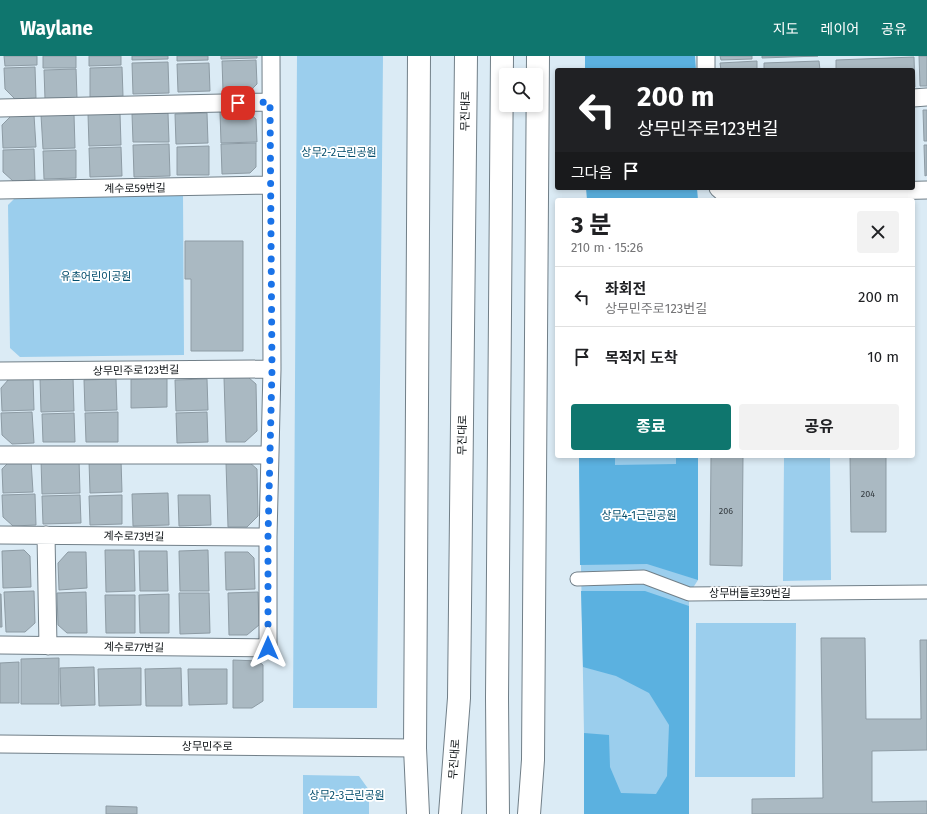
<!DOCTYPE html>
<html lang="ko">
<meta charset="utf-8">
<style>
:root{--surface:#fff;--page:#f2f2f2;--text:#202124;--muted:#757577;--line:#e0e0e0;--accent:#0f766e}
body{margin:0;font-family:"Fira Sans","Noto Sans KR",sans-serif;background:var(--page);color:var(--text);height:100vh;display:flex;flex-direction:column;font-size:15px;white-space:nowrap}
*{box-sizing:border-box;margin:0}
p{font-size:13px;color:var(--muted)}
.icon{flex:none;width:22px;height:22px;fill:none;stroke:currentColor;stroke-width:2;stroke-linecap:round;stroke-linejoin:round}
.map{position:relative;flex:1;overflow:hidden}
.side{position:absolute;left:555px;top:142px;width:360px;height:260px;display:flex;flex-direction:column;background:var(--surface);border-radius:4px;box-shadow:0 2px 6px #0003}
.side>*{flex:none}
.banner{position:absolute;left:555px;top:12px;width:360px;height:122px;border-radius:4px;box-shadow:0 2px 6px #0003;background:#202124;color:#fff;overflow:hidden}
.tools{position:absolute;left:499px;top:12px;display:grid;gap:8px}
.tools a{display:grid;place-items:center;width:44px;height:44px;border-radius:4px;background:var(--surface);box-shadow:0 2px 6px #0003;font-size:20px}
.pin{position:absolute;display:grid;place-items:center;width:34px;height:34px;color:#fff;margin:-17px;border-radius:8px;box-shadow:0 2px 6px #0006}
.me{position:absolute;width:44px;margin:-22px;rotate:0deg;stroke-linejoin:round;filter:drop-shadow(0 0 3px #0008)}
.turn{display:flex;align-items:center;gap:14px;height:84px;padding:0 16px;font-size:18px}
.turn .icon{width:52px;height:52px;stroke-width:2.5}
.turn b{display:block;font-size:28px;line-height:34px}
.then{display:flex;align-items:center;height:38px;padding:0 16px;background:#0003;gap:8px;font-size:15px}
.round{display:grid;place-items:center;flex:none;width:42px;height:42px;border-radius:4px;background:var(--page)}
.summary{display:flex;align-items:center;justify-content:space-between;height:68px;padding:0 16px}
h1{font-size:24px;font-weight:700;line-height:30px}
.action{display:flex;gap:8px;margin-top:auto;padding:8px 16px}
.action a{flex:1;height:46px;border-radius:4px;background:var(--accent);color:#fff;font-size:16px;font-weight:700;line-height:46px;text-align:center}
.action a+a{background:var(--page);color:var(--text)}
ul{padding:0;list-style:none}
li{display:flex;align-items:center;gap:12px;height:60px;padding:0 16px;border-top:1px solid var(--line)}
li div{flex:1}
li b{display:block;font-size:15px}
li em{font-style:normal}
header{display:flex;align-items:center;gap:24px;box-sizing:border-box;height:56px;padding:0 20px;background:var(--accent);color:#fff}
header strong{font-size:19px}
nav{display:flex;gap:22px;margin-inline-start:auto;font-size:14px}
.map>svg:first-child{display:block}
.green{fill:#9bceed}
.forest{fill:#5bb1e0}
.building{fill:#aab9c2;stroke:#8d9ba4}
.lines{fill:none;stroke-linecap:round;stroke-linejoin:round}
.pedestrian-casing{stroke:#717f88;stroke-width:15}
.minor-casing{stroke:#717f88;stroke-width:19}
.secondary-casing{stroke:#717f88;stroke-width:24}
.trunk-casing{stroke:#717f88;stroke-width:24}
.pedestrian{stroke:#fff;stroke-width:13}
.minor{stroke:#fff;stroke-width:17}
.secondary{stroke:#fff;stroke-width:22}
.trunk{stroke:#fff;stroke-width:22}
.route{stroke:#1a73e8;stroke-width:7;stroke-dasharray:0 12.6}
.labels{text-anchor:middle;stroke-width:3.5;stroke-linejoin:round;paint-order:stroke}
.number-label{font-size:9px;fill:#353c41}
.street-label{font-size:11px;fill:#0e1316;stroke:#fff}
.park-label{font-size:11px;fill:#034d6c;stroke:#fff}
</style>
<header>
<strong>Waylane</strong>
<nav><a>지도</a><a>레이어</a><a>공유</a></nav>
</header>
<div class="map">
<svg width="927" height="758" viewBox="0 0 927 758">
<rect width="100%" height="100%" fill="#dbebf5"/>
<path class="green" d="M297,0h86l-6,652h-84z
M183,139l1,160 -164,2 -10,-9 -2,-143 8,-8z
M579,400h119v124l-9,14v220h-105v-81z
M784,402h46l1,122 -48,1z
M696,567h100l-1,154h-100z
M303,719l56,1 10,14v24h-66z"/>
<path class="forest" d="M585,0h110l1,14h-111z
M586,132h111l1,12h-111z
M579,400h36v9l61,-1v-8h22v124l-51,-16 -67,1z
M581,535h64l44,15v208h-105v-81l25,2 1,32 11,26 35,1 11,-18 2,-51 -20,-32 -33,-17 -33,-9z"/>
<path class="building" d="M4,0h33v9l-32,1z
M43,0h33v12h-33z
M89,0h32v9l-32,1z
M132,0h36v3l-36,1z
M177,0h31v4l-31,1z
M221,0h36v2l-36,1z
M720,0h32v3l-31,1z
M762,0h56l-56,2z
M919,0h8v30h-7z
M914,1l1,30h-2v-17h-77v-10z
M256,4l1,24 -6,6 -28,1 -1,-30z
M757,5v9h-36l-1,-7z
M819,5l1,9h-56v-7z
M168,6l1,31 -36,1 -1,-31z
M209,7l1,28 -32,1 -1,-28z
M35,11l1,31 -21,1 -10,-10 -1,-21z
M122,11l1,29 -33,1v-29z
M76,13l1,29 -32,1 -1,-29z
M923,54h4v31h-3z
M220,56h28l8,7 1,23 -36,1z
M120,57l1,32 -32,1 -1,-32z
M168,57l1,29h-36l-1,-28z
M207,57l1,30 -32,1 -1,-30z
M74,58l1,34 -32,1 -2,-34z
M34,59l2,32 -33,1 -1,-23 9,-9z
M256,87v24l-6,6 -28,1 -1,-30z
M169,88l1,32 -36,1 -1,-32z
M924,89h3v30l-2,1z
M209,90v29h-32v-28z
M121,91l1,29 -32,1 -1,-29z
M34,93l1,31 -22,1 -10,-9v-22z
M76,94v28l-32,1 -1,-28z
M185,185h58v110h-52v-72h-6z
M73,321l1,34 -33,1 -1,-34z
M248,321l8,7 1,47 -12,11h-19l-2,-64z
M33,322l1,32 -32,1 -1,-23 8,-9z
M167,322v29l-36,1v-29z
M116,323l1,31 -32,1 -1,-31z
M207,323l1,31 -32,1 -1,-31z
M32,356l2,31 -22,1 -10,-9 -1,-22z
M118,356v30h-32l-1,-29z
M207,356l1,30 -31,1 -1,-30z
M74,357l1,29h-32l-1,-28z
M711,400h32l-1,110 -32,-1z
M850,400h36v76h-35z
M79,403l1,34 -38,1 -1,-34z
M31,404l2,32 -30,1 -1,-24 8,-8z
M121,404l1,32 -32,1 -1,-32z
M249,406l8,7 1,47 -11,11h-19l-2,-64z
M168,437l1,32 -36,1 -1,-32z
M35,438l1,31 -23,1 -10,-9 -1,-22z
M80,439l1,28 -38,1 -1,-28z
M122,439v29l-32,1 -1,-29z
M178,439h32l1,30 -32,1z
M24,494l6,6 1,31 -28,1 -1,-37z
M105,494h29l1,41 -29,1z
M208,494l1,41h-29l-1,-40z
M139,495h28l1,40h-28z
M68,496h18l1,36 -28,2 -1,-27z
M225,496h23l6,6 1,31 -29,1z
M34,535l1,32 -10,9h-19l-2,-40z
M86,536l1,41h-20l-9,-8 -1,-32z
M258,536l1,33 -12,10h-18l-1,-42z
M179,537h30l1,40 -30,1z
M0,538h1l1,33h-2z
M169,538v39h-29l-1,-38z
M105,539h30v38h-29z
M821,582h44l1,81h55l-1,-79h7v110l-55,1v51l55,-1v13h-175v-15l71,-1z
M59,602v46h-38v-45z
M233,604l25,1 5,4v36l-11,7h-19z
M19,606v41h-19v-40z
M94,611l1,38 -34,1 -1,-38z
M141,612v37l-42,1 -1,-37z
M181,612l1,38h-36l-1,-37z
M188,613h39v35l-38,1z
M106,750l31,1v7h-31z"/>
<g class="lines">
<g class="pedestrian-casing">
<path id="pedestrian" d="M577,523l67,-2 45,17 238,-2"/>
</g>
<g class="minor-casing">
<path id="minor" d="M706,0v14
M913,42l14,-1
M0,52l270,-6
M718,132l8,7 201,-5
M0,134l271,-5
M0,315l272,-2
M0,399h270
M0,479l268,2
M46,479l2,111
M0,589l268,3v-111l4,-168 -1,-313
M0,688l415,4"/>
</g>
<g class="secondary-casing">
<path id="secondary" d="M418,758l-3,-66 4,-692
M529,758l4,-54 5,-704"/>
</g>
<g class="trunk-casing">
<path id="trunk" d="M450,758l9,-116 7,-642
M498,758l-1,-116 5,-642"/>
</g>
<use href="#pedestrian" class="pedestrian"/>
<use href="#minor" class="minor"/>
<use href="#secondary" class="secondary"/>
<use href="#trunk" class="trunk"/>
</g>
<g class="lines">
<path class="route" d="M238,47l32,-1 2,267 -4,168v111"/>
</g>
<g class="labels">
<g class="number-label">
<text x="868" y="441">204</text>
<text x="726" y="458">206</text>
</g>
<g class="street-label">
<text transform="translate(465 55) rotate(-89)" y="4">무진대로</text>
<text transform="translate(135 132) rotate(-1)" y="4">계수로59번길</text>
<text transform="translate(136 314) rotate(-1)" y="4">상무민주로123번길</text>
<text transform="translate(462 379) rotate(-89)" y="4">무진대로</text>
<text transform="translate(134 480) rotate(1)" y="4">계수로73번길</text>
<text x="750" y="541">상무버들로39번길</text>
<text transform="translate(134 591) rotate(1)" y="4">계수로77번길</text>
<text x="207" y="694">상무민주로</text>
<text transform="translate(454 703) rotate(-86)" y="4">무진대로</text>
</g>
<g class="park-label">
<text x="339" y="100">상무2-2근린공원</text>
<text x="96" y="224">유촌어린이공원</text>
<text x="639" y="463">상무4-1근린공원</text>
<text x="347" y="743">상무2-3근린공원</text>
</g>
</g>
</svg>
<div class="tools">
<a><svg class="icon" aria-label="search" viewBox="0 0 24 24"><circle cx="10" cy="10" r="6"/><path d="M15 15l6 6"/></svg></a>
</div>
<div class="pin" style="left:238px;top:47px;background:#d93025"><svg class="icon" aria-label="arrive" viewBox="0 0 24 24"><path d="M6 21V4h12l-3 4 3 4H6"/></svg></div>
<svg class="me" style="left:268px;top:592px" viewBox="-20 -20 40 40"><path d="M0-17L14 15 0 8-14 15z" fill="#1a73e8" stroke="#fff" stroke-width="4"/></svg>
<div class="banner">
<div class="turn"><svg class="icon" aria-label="left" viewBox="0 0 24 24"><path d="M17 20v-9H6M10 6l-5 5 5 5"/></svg><div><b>200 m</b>상무민주로123번길</div></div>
<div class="then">그다음<svg class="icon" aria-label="arrive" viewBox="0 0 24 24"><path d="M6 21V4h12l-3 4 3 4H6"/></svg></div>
</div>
<section class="side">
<div class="summary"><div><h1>3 분</h1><p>210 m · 15:26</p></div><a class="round"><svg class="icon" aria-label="close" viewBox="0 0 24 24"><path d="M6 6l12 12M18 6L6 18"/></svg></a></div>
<ul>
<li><svg class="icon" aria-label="left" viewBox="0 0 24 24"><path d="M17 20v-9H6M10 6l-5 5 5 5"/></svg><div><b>좌회전</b><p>상무민주로123번길</p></div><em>200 m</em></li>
<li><svg class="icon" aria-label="arrive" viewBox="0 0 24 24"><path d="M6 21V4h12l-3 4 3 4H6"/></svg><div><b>목적지 도착</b></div><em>10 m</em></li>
</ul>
<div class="action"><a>종료</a><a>공유</a></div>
</section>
</div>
